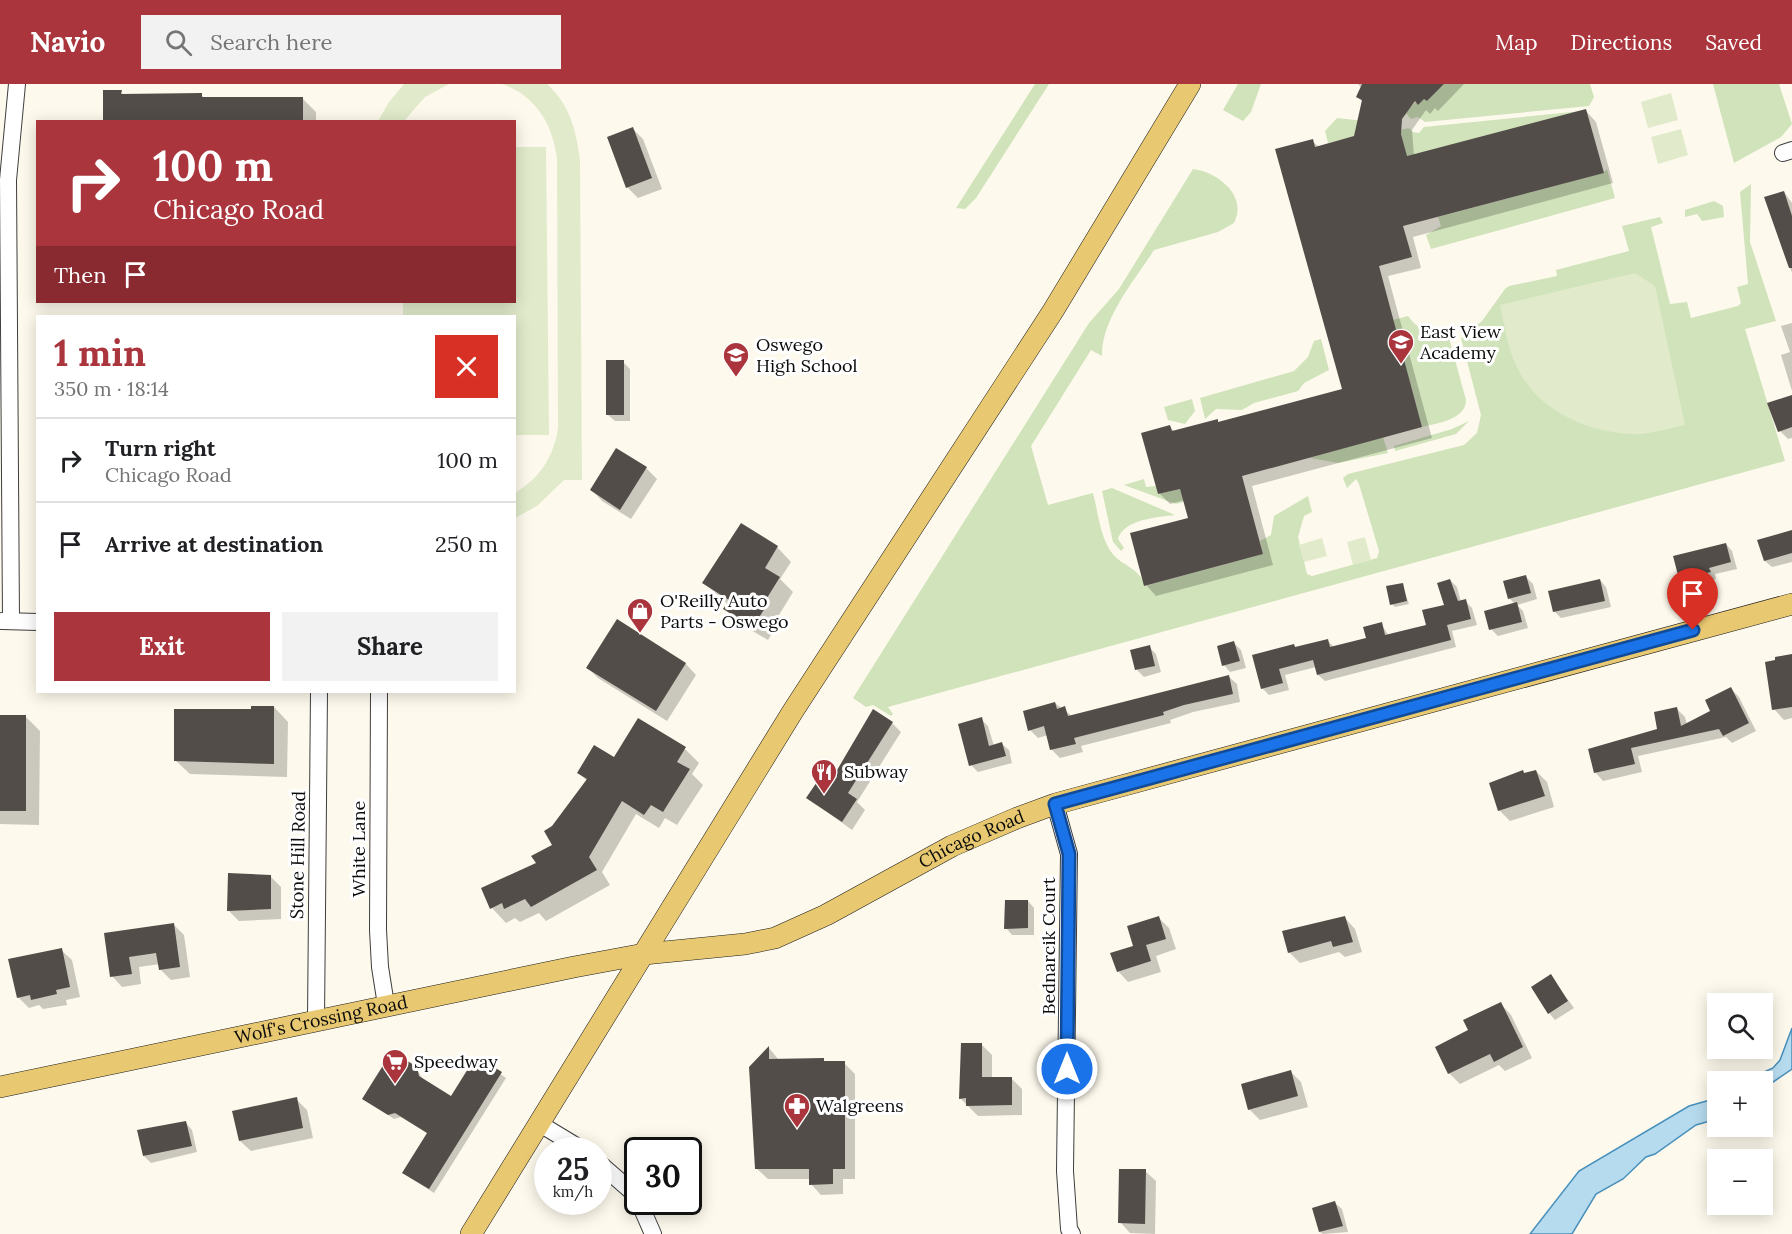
<!DOCTYPE html>
<meta charset="utf-8">
<style>
:root{--surface:#fff;--page:#f2f2f2;--text:#202124;--muted:#757577;--line:#e0e0e0;--accent:#aa353d}
body{margin:0;font-family:Lora,serif;background:var(--page);color:var(--text);height:100vh;display:flex;flex-direction:column;font-size:22px;white-space:nowrap}
*{box-sizing:border-box;margin:0}
p{font-size:20px;color:var(--muted)}
.icon{flex:none;width:33px;height:33px;fill:none;stroke:currentColor;stroke-width:2;stroke-linecap:round;stroke-linejoin:round}
.map{position:relative;flex:1;overflow:hidden}
.panel{position:absolute;left:36px;top:231px;width:480px;height:378px;display:flex;flex-direction:column;background:var(--surface);border-radius:0px;box-shadow:0 3px 15px #0003}
.panel>*{flex:none}
.top-card{position:absolute;left:36px;top:36px;width:480px;height:183px;border-radius:0px;box-shadow:0 3px 15px #0003;background:#aa353d;color:#fff;overflow:hidden}
.fabs{position:absolute;left:1707px;top:909px;display:grid;gap:12px}
.fabs a{display:grid;place-items:center;width:66px;height:66px;border-radius:0px;background:var(--surface);box-shadow:0 3px 15px #0003;font-size:30px}
.speed{position:absolute;left:534px;top:1053px;display:flex;gap:12px;font-size:30px;font-weight:700;text-align:center}
.speed>*{display:grid;place-content:center;width:78px;height:78px;border-radius:50%;background:var(--surface);box-shadow:0 3px 15px #0003;line-height:1}
.speed small{font-size:15px;font-weight:400}
.speed .limit{border:3px solid #111;border-radius:9px;background:#fff;color:#111}
.pin{position:absolute;display:grid;place-items:center;width:51px;height:51px;color:#fff;margin:-62px -26px;border-radius:50% 50% 50% 0;rotate:-45deg;box-shadow:0 0 6px #0007}
.pin .icon{rotate:45deg}
.me{position:absolute;width:66px;margin:-33px;rotate:0deg;stroke-linejoin:round;filter:drop-shadow(0 0 4px #0008)}
.turn{display:flex;align-items:center;gap:21px;height:126px;padding:0 18px;font-size:27px}
.turn .icon{width:78px;height:78px;stroke-width:2.5}
.turn b{display:block;font-size:42px;line-height:51px}
.then{display:flex;align-items:center;height:57px;padding:0 18px;background:#0003;gap:12px;font-size:22px}
.round{display:grid;place-items:center;flex:none;width:63px;height:63px;border-radius:0px;background:var(--page)}
.summary{display:flex;align-items:center;justify-content:space-between;height:102px;padding:0 18px}
h1{font-size:36px;font-weight:700;line-height:45px;color:var(--accent)}
.cta{display:flex;gap:12px;margin-top:auto;padding:12px 18px}
.cta a{flex:1;height:69px;border-radius:0px;background:var(--accent);color:#fff;font-size:24px;font-weight:700;line-height:69px;text-align:center}
.cta a+a{background:var(--page);color:var(--text)}
ul{padding:0;list-style:none}
li{display:flex;align-items:center;gap:18px;height:84px;padding:0 18px;border-top:2px solid var(--line)}
li div{flex:1}
li b{display:block;font-size:22px}
li em{font-style:normal}
header{display:flex;align-items:center;gap:36px;box-sizing:border-box;height:84px;padding:0 30px;background:var(--accent);color:#fff}
header strong{font-size:28px}
nav{display:flex;gap:33px;margin-inline-start:auto;font-size:21px}
.search{width:420px;height:54px;background:var(--page);display:flex;align-items:center;gap:15px;box-sizing:border-box;padding:0 21px;border-radius:0px;color:var(--muted);font-size:22px}
.map>svg:first-child{display:block}
.green{fill:#d0e3ba}
.pitch{fill:#e1ebcb}
.water{fill:#b7dbee;stroke:#4790bc;stroke-width:1.5}
.shadow{fill:#0003}
.building{fill:#534d49}
.lines{fill:none;stroke-linecap:round;stroke-linejoin:round}
.minor-casing{stroke:#3e3e3e;stroke-width:18}
.major-casing{stroke:#1c1c1c;stroke-width:22}
.minor{stroke:#fff;stroke-width:16}
.major{stroke:#e8c871;stroke-width:21}
.route-casing{stroke:#114b97;stroke-width:15}
.route{stroke:#1a73e8;stroke-width:10}
.labels{text-anchor:middle;stroke-width:6;stroke-linejoin:round;paint-order:stroke}
.poi-label{font-size:18px;fill:#0b0b0b;stroke:#fff;text-anchor:start}
.street-label{font-size:18px;fill:#0b0b0b;stroke:#fff}
</style>
<header>
<strong>Navio</strong>
<div class="search"><svg class="icon" aria-label="search" viewBox="0 0 24 24"><circle cx="10" cy="10" r="6"/><path d="M15 15l6 6"/></svg>Search here</div>
<nav><a>Map</a><a>Directions</a><a>Saved</a></nav>
</header>
<div class="map">
<svg width="1792" height="1150" viewBox="0 0 1792 1150">
<rect width="100%" height="100%" fill="#fdf9ec"/>
<path class="green" d="M1035,0h14l-73,114 -11,11 -9,-1z
M1238,0h23l-10,28 -8,9 -20,-11z
M1444,0h146l4,13 -5,9 -164,16 -7,-5 -7,2 -6,-7 11,-10 2,3 6,-6 3,2z
M1713,0h66l13,40 -11,13 -47,26z
M1582,27l-175,45 -7,-26 9,-2 4,4 6,1 5,-6z
M1337,34l27,3 4,12 -40,10 -3,-12z
M1193,85c25,3 55,27 41,54l-16,9 -64,18c-19,30 -53,69 -52,106l-11,-6 -60,96 17,59 45,-12c5,19 7,44 19,60 11,14 27,14 33,33l118,-32 -3,-13 11,-6 3,-19 34,-20 4,16 -8,4 -6,21 9,37 5,2 65,-18 2,-7 -20,-67 -3,-5 -9,9 -4,-10 5,-4 116,-29 13,-12 4,-18 -20,-77 21,-17 23,-32 4,-3 48,-10 -1,-6 73,-19 -7,-25 38,-9 3,6 -12,4 19,77 17,-2 4,16 47,-12 3,-3 -4,-16 11,-3 -8,-92 11,-8 -1,58 26,79 -31,8 40,132 -897,246 5,7 -2,2 -18,-11 -7,2 -13,-9 236,-375 30,-34z
M1607,85l8,29 -184,51 -5,-14 15,-9 -3,-9 165,-44z
M1714,117l9,5 1,11 -22,4 -5,-7 -12,3v-7z
M1408,232c11,14 22,21 41,22l17,62c0,20 -29,23 -44,27l-29,-107z
M1321,255l8,31 -25,13 -6,8 -44,12 -12,7 -26,-1 -11,10 -5,-21 94,-27 14,-14 6,-16z
M1192,315l3,12 -10,13 -17,-4 -4,-13z
M1469,337l-13,13 -61,17 -1,-5 58,-17z
M1383,353l5,16 -50,10 -28,-5 16,-7z
M1144,395l2,8 10,-1 2,8 22,-5 4,13 -8,2 -52,-19z
M1112,404l63,27c-17,2 -51,4 -57,24l6,9 -3,3 -8,-9 -11,-51z"/>
<path class="pitch" d="M404,0h45l-24,13 -21,24h-26l11,-19z
M502,0h45c23,21 29,46 33,76l2,320h-18l-27,26 -22,12v-25c25,-15 39,-37 43,-65l-1,-269c-4,-34 -21,-63 -55,-75z
M1671,9l7,27 -30,8 -7,-26z
M1681,45l7,26 -30,9 -7,-27z
M515,63h31l3,288h-34l-1,-119h-111v-14h111z
M1635,189l20,13 30,139c-15,3 -31,8 -45,9 -48,1 -102,-22 -123,-67 -10,-19 -12,-41 -17,-62z
M1365,453l6,23 -18,5 -6,-23z
M1322,454l5,18 -23,6 -5,-17z"/>
<path class="water" d="M1792,944v41l-29,20 -1,-7 -18,-1 29,-13 7,-8z
M1717,1014v21l-21,6 -41,29 -9,3 -23,22 -27,15 -24,40h-42l49,-63 110,-65z"/>
<path class="shadow" d="M1358,0h106l-26,27 -3,-3 -5,6 -4,-4 -14,20 2,26 172,-45 10,11 17,61 -200,54 8,31 -33,8 44,162 -180,48 21,79 -117,31 -10,-11 44,-66 -5,-19 -15,4 -10,-10 10,-67 5,5 42,-11 3,2 124,-33 -32,-249 7,6 36,-10 8,-35 -6,-5 5,-9z
M121,8l3,3h77l4,3h97l14,14v10h-212z
M633,45l10,10 19,50 -24,9 -11,-11z
M1784,108l8,11v70l-27,-75z
M1792,239v68l-11,-36 9,-3 -9,-26z
M623,278l7,7v52h-15l-7,-6z
M1792,312v42l-4,1 -8,-8z
M617,366l29,18 11,11 -26,40 -29,-18 -10,-11z
M1792,447v31l-20,5 -7,-6 -6,-20z
M1726,460l6,7 5,18 -22,5 1,5 -29,6 -6,-7z
M777,463l14,15 -11,17 13,13 -17,28 2,3 -10,17 -29,-17 -14,-14 3,-5 -24,-21z
M1526,493l7,7 4,15 -20,6 6,6 5,17 -30,8 -7,-7 24,-25 -6,-6z
M1450,496l7,7 4,15 4,-1 7,7 5,17 -25,6 4,16 -131,34 -7,-6 -2,-8 -31,8 4,15 -20,5 -7,-7 31,-43 4,3 31,-7 7,7 33,-8 13,-16 8,12 38,-10 19,-20z
M1600,496l6,7 5,20 -50,11 -7,-7z
M1402,500l7,20 -14,3 -3,-3z
M617,537l69,43 10,11 -29,46 -69,-43 -10,-10z
M1234,559l7,7 5,18 -16,4 -6,-7z
M1149,563l7,7 5,18 -17,5 -7,-7 -5,-18z
M1792,571v63l-8,2 -10,-11z
M1228,592l9,8 3,18 -47,10 -23,8 1,3 -90,23 2,6 -23,6 -8,-8 -4,-15 -10,3 -8,-8 25,-27 17,13z
M1731,605l8,8 17,34 -24,12 -6,-6 -88,19 4,16 -39,9 -8,-9 -6,-22 70,-20 18,-21 8,8 2,8 25,-14z
M274,623l14,15 -1,55 -97,-3 -15,-14z
M0,633h26l14,14 -1,94 -39,-1z
M981,635l7,7 6,20 8,-2 7,6 3,13 -34,9 -7,-7z
M892,639l9,9 -44,70 8,8 -13,20 -44,-32 23,-14z
M685,665l14,14 -7,11 11,11 -26,40 -12,-7 -6,10 -23,-14 -34,58 8,13 -64,36 -7,-8 -19,9 -5,-4 -9,5 -14,-15 -9,-19 55,-25 17,-19 -2,-18 34,-46 -8,-8 35,-14z
M1536,687l11,11 7,25 -44,14 -11,-11 26,-35z
M270,792l11,11v32l-42,2 -10,-10z
M1028,817l6,7v27h-22l-6,-7z
M1159,834l10,10 7,21 -20,7 5,16 -33,10 -10,-11z
M1345,834l10,11 7,23 -17,5 -6,-5 -39,11 -11,-11z
M173,840l11,11 6,42 -19,3 -11,-11v-5l-21,3 2,17 -19,3 -10,-11 -6,-42z
M61,866l11,10 8,37 -14,3 1,5 -24,4 -4,-4 -10,3 -11,-11z
M1551,892l23,32 -19,12 -6,-7z
M1501,920l10,11 21,43 -27,13 -6,-6 -39,19 -11,-11 21,-42z
M981,960l11,11v23h19l11,11v26l-44,1 -18,-18z
M769,964l10,12 65,3 11,11v105h-12v15l-22,1 -10,-11v-5h-43l-11,-10z
M477,974l29,20 -72,115 -25,-16 20,-43 -28,-17 -7,2 -30,-20 52,-31 7,12 29,18z
M1291,988l10,10 7,25 -48,13 -11,-11z
M296,1015l11,11 6,28 -62,13 -11,-10z
M186,1039l6,7 5,22 -46,11 -7,-7z
M1145,1087l11,10 -1,53 -25,-1 -10,-11z
M1335,1119l7,6 6,23 -25,2 -3,-2z"/>
<path class="building" d="M1362,0h82l-17,17 -3,-2 -6,6 -3,-4 -13,18 -1,15 6,22 179,-47 18,64 -201,53 9,31 -33,9 43,161 -180,49 21,78 -119,32 -14,-53 58,-15 -8,-29 -22,5 -17,-61 29,-8 2,6 46,-12v3l124,-33 -67,-240 38,-10 2,8 39,-11 8,-36 -6,-3z
M103,6h19l-1,4 81,-1v4h101v25h-200z
M633,43l19,51 -26,10 -19,-51z
M1784,107l8,25v52h-3l-25,-71z
M606,276h18v55h-18z
M1792,311v32l-14,5 -11,-29z
M616,364l31,19 -27,43 -30,-20z
M741,439l37,23 -13,22 15,9 -18,29 3,2 -12,19 -30,-18 6,-9 -27,-17z
M1792,446v23l-28,8 -7,-21z
M1726,459l5,19 -22,6 2,4 -32,7 -6,-23z
M1526,491l5,18 -23,6 -5,-18z
M1450,495l8,22 8,-2 5,20 -24,6 4,15 -134,35 -4,-15 -34,9 4,14 -22,6 -9,-34 42,-11 1,3 33,-8 2,8 36,-9 -3,-11 19,-5 3,13 41,-10 -4,-15 22,-5 -7,-22z
M1600,495l5,22 -52,11 -5,-21z
M1403,499l4,18 -17,4 -4,-19z
M1517,518l5,20 -33,8 -5,-19z
M617,535l69,44 -30,48 -70,-43z
M1234,557l6,20 -18,5 -5,-20z
M1150,561l5,21 -20,4 -5,-20z
M1792,570v53l-20,3 -7,-48 10,-2v-3z
M1229,591l4,19 -49,11 -21,7 1,3 -90,23 2,6 -26,6 -6,-24 -16,5 -5,-20 32,-9 2,7 8,-3 3,10z
M1731,603l18,36 -26,13 -4,-7 -88,19 4,16 -41,9 -6,-24 69,-20 -3,-17 23,-5 4,19 29,-15 -5,-11z
M251,622h23v58l-100,-3v-52h77z
M873,625l20,13 -45,71 9,6 -15,23 -36,-24 15,-22 9,6z
M0,631h26v96h-26z
M982,633l7,29 13,-4 4,14 -37,10 -11,-42z
M638,634l48,29 -9,15 13,7 -27,43 -12,-7 -7,10 -22,-14 -33,56 8,13 -66,37 -6,-8 -21,10 -2,-6 -12,6 -9,-21 55,-25 -5,-7 21,-11 -8,-14 8,-5 35,-47 -10,-6 17,-28 20,12z
M1523,686l1,3 12,-3 9,26 -47,15 -9,-28z
M228,789l43,2v34l-44,2z
M1005,816h23v28l-24,1z
M1159,832l7,23 -20,6 5,16 -34,11 -7,-19 23,-7 -6,-20z
M1345,832l8,26 -20,5 -2,-6 -43,12 -6,-22z
M174,839l6,44 -21,3 -3,-17 -27,4 3,17 -22,3 -6,-44z
M62,864l8,39 -14,3 1,4 -26,6 -1,-5 -13,3 -9,-39z
M1551,890l17,27 -20,13 -17,-27z
M1501,918l22,45 -29,15 -4,-8 -42,20 -13,-27 33,-17 -5,-10z
M961,959h21v34h30v28l-46,1v-8l-7,1z
M769,962v13l55,-1v3h21v108h-12v15l-24,1v-16h-54l-6,-102z
M392,967l25,16 2,9 32,20 25,-40 26,16 -73,117 -27,-16 25,-40 -32,-20 -7,2 -26,-16z
M1291,986l7,26 -50,14 -7,-26z
M297,1013l6,31 -64,13 -7,-30z
M186,1037l6,25 -49,10 -6,-26z
M1119,1085h27l-1,55 -27,-1z
M1335,1117l8,25 -24,6 -7,-24z"/>
<g class="lines">
<g class="minor-casing">
<path id="minor" d="M1783,69l9,-3
M2,537l36,1
M11,537l-3,-441 9,-96
M379,608l-1,238 2,37 6,38
M1055,720l14,50 -4,317 4,58 3,5
M316,936l3,-328
M540,1040l43,26
M598,1078l40,35
M639,1118l14,32"/>
</g>
<g class="major-casing">
<g id="major">
<path id="s1" d="M0,1003l574,-120 70,-13 101,-10 30,-6 51,-23 126,-69 65,-28 38,-14 737,-200"/>
<path d="M471,1150l322,-523 260,-400 137,-227"/>
</g>
</g>
<use href="#minor" class="minor"/>
<use href="#major" class="major"/>
</g>
<g class="lines">
<g class="route-casing">
<path id="route" d="M1067,985l2,-215 -14,-50 638,-174"/>
</g>
<use href="#route" class="route"/>
</g>
<defs>
<g id="school-pin" transform="scale(1.35)"><path d="M0 17L-7.5 6A9.5 9.5 0 1 1 7.5 6Z" fill="#aa353d" stroke="#fff"/><path d="M0-5L7-2L0 1L-7-2ZM-4 1L0 2.5L4 1V4Q0 6-4 4Z" fill="#fff"/></g>
<g id="shop-pin" transform="scale(1.35)"><path d="M0 17L-7.5 6A9.5 9.5 0 1 1 7.5 6Z" fill="#aa353d" stroke="#fff"/><path d="M-5-2.5h2.3a2.7 3.5 0 0 1 5.4 0H5L5.5 6h-11ZM-1.5-2.5h3a1.5 2.3 0 0 0-3 0Z" fill="#fff"/></g>
<g id="restaurant-pin" transform="scale(1.35)"><path d="M0 17L-7.5 6A9.5 9.5 0 1 1 7.5 6Z" fill="#aa353d" stroke="#fff"/><path d="M-5-6h1v4h1v-4h1v4h1v-4h1v5L-1.5 .5V6h-2V.5L-5-1ZM5-6V6H3V1.5H1.5Q1.5-4 5-6Z" fill="#fff"/></g>
<g id="supermarket-pin" transform="scale(1.35)"><path d="M0 17L-7.5 6A9.5 9.5 0 1 1 7.5 6Z" fill="#aa353d" stroke="#fff"/><path d="M-6-5.5h2.5l.6 2H6L4.5 2H-2.5L-4.4-4H-6ZM-1.5 3.2a1.3 1.3 0 1 0 .1 0ZM3 3.2a1.3 1.3 0 1 0 .1 0Z" fill="#fff"/></g>
<g id="pharmacy-pin" transform="scale(1.35)"><path d="M0 17L-7.5 6A9.5 9.5 0 1 1 7.5 6Z" fill="#aa353d" stroke="#fff"/><path d="M-2-6h4v4h4v4h-4v4h-4v-4h-4v-4h4Z" fill="#fff"/></g>
</defs>
<g fill-rule="evenodd">
<use href="#school-pin" x="1401" y="258"/>
<use href="#school-pin" x="736" y="271"/>
<use href="#shop-pin" x="640" y="527"/>
<use href="#restaurant-pin" x="824" y="688"/>
<use href="#supermarket-pin" x="395" y="978"/>
<use href="#pharmacy-pin" x="797" y="1022"/>
</g>
<g class="labels">
<g class="poi-label">
<text x="1420" y="254">East View<tspan x="1420" dy="21">Academy</tspan></text>
<text x="756" y="267">Oswego<tspan x="756" dy="21">High School</tspan></text>
<text x="660" y="523">O'Reilly Auto<tspan x="660" dy="21">Parts - Oswego</tspan></text>
<text x="844" y="694">Subway</text>
<text x="414" y="984">Speedway</text>
<text x="816" y="1028">Walgreens</text>
</g>
<g class="street-label">
<text dy="6" stroke="none"><textPath href="#s1" startOffset="1010">Chicago Road</textPath></text>
<text transform="translate(359 765) rotate(-90)" y="6">White Lane</text>
<text transform="translate(298 771) rotate(-89)" y="6">Stone Hill Road</text>
<text transform="translate(1049 862) rotate(-90)" y="6">Bednarcik Court</text>
<text dy="6" stroke="none"><textPath href="#s1" startOffset="328">Wolf's Crossing Road</textPath></text>
</g>
</g>
</svg>
<div class="fabs">
<a><svg class="icon" aria-label="search" viewBox="0 0 24 24"><circle cx="10" cy="10" r="6"/><path d="M15 15l6 6"/></svg></a>
<a>+</a>
<a>−</a>
</div>
<div class="speed"><div>25<small>km/h</small></div><div class="limit">30</div></div>
<div class="pin" style="left:1693px;top:546px;background:#d93025"><svg class="icon" aria-label="arrive" viewBox="0 0 24 24"><path d="M6 21V4h12l-3 4 3 4H6"/></svg></div>
<svg class="me" style="left:1067px;top:985px" viewBox="-20 -20 40 40"><circle r="17" fill="#1a73e8" stroke="#fff" stroke-width="3"/><path d="M0-11L8 9 0 5-8 9z" fill="#fff"/></svg>
<div class="top-card">
<div class="turn"><svg class="icon" aria-label="right" viewBox="0 0 24 24"><path d="M7 20v-9h11M14 6l5 5-5 5"/></svg><div><b>100 m</b>Chicago Road</div></div>
<div class="then">Then<svg class="icon" aria-label="arrive" viewBox="0 0 24 24"><path d="M6 21V4h12l-3 4 3 4H6"/></svg></div>
</div>
<section class="panel">
<div class="summary"><div><h1>1 min</h1><p>350 m · 18:14</p></div><a class="round" style="background:#d93025;color:#fff"><svg class="icon" aria-label="close" viewBox="0 0 24 24"><path d="M6 6l12 12M18 6L6 18"/></svg></a></div>
<ul>
<li><svg class="icon" aria-label="right" viewBox="0 0 24 24"><path d="M7 20v-9h11M14 6l5 5-5 5"/></svg><div><b>Turn right</b><p>Chicago Road</p></div><em>100 m</em></li>
<li><svg class="icon" aria-label="arrive" viewBox="0 0 24 24"><path d="M6 21V4h12l-3 4 3 4H6"/></svg><div><b>Arrive at destination</b></div><em>250 m</em></li>
</ul>
<div class="cta"><a>Exit</a><a>Share</a></div>
</section>
</div>
